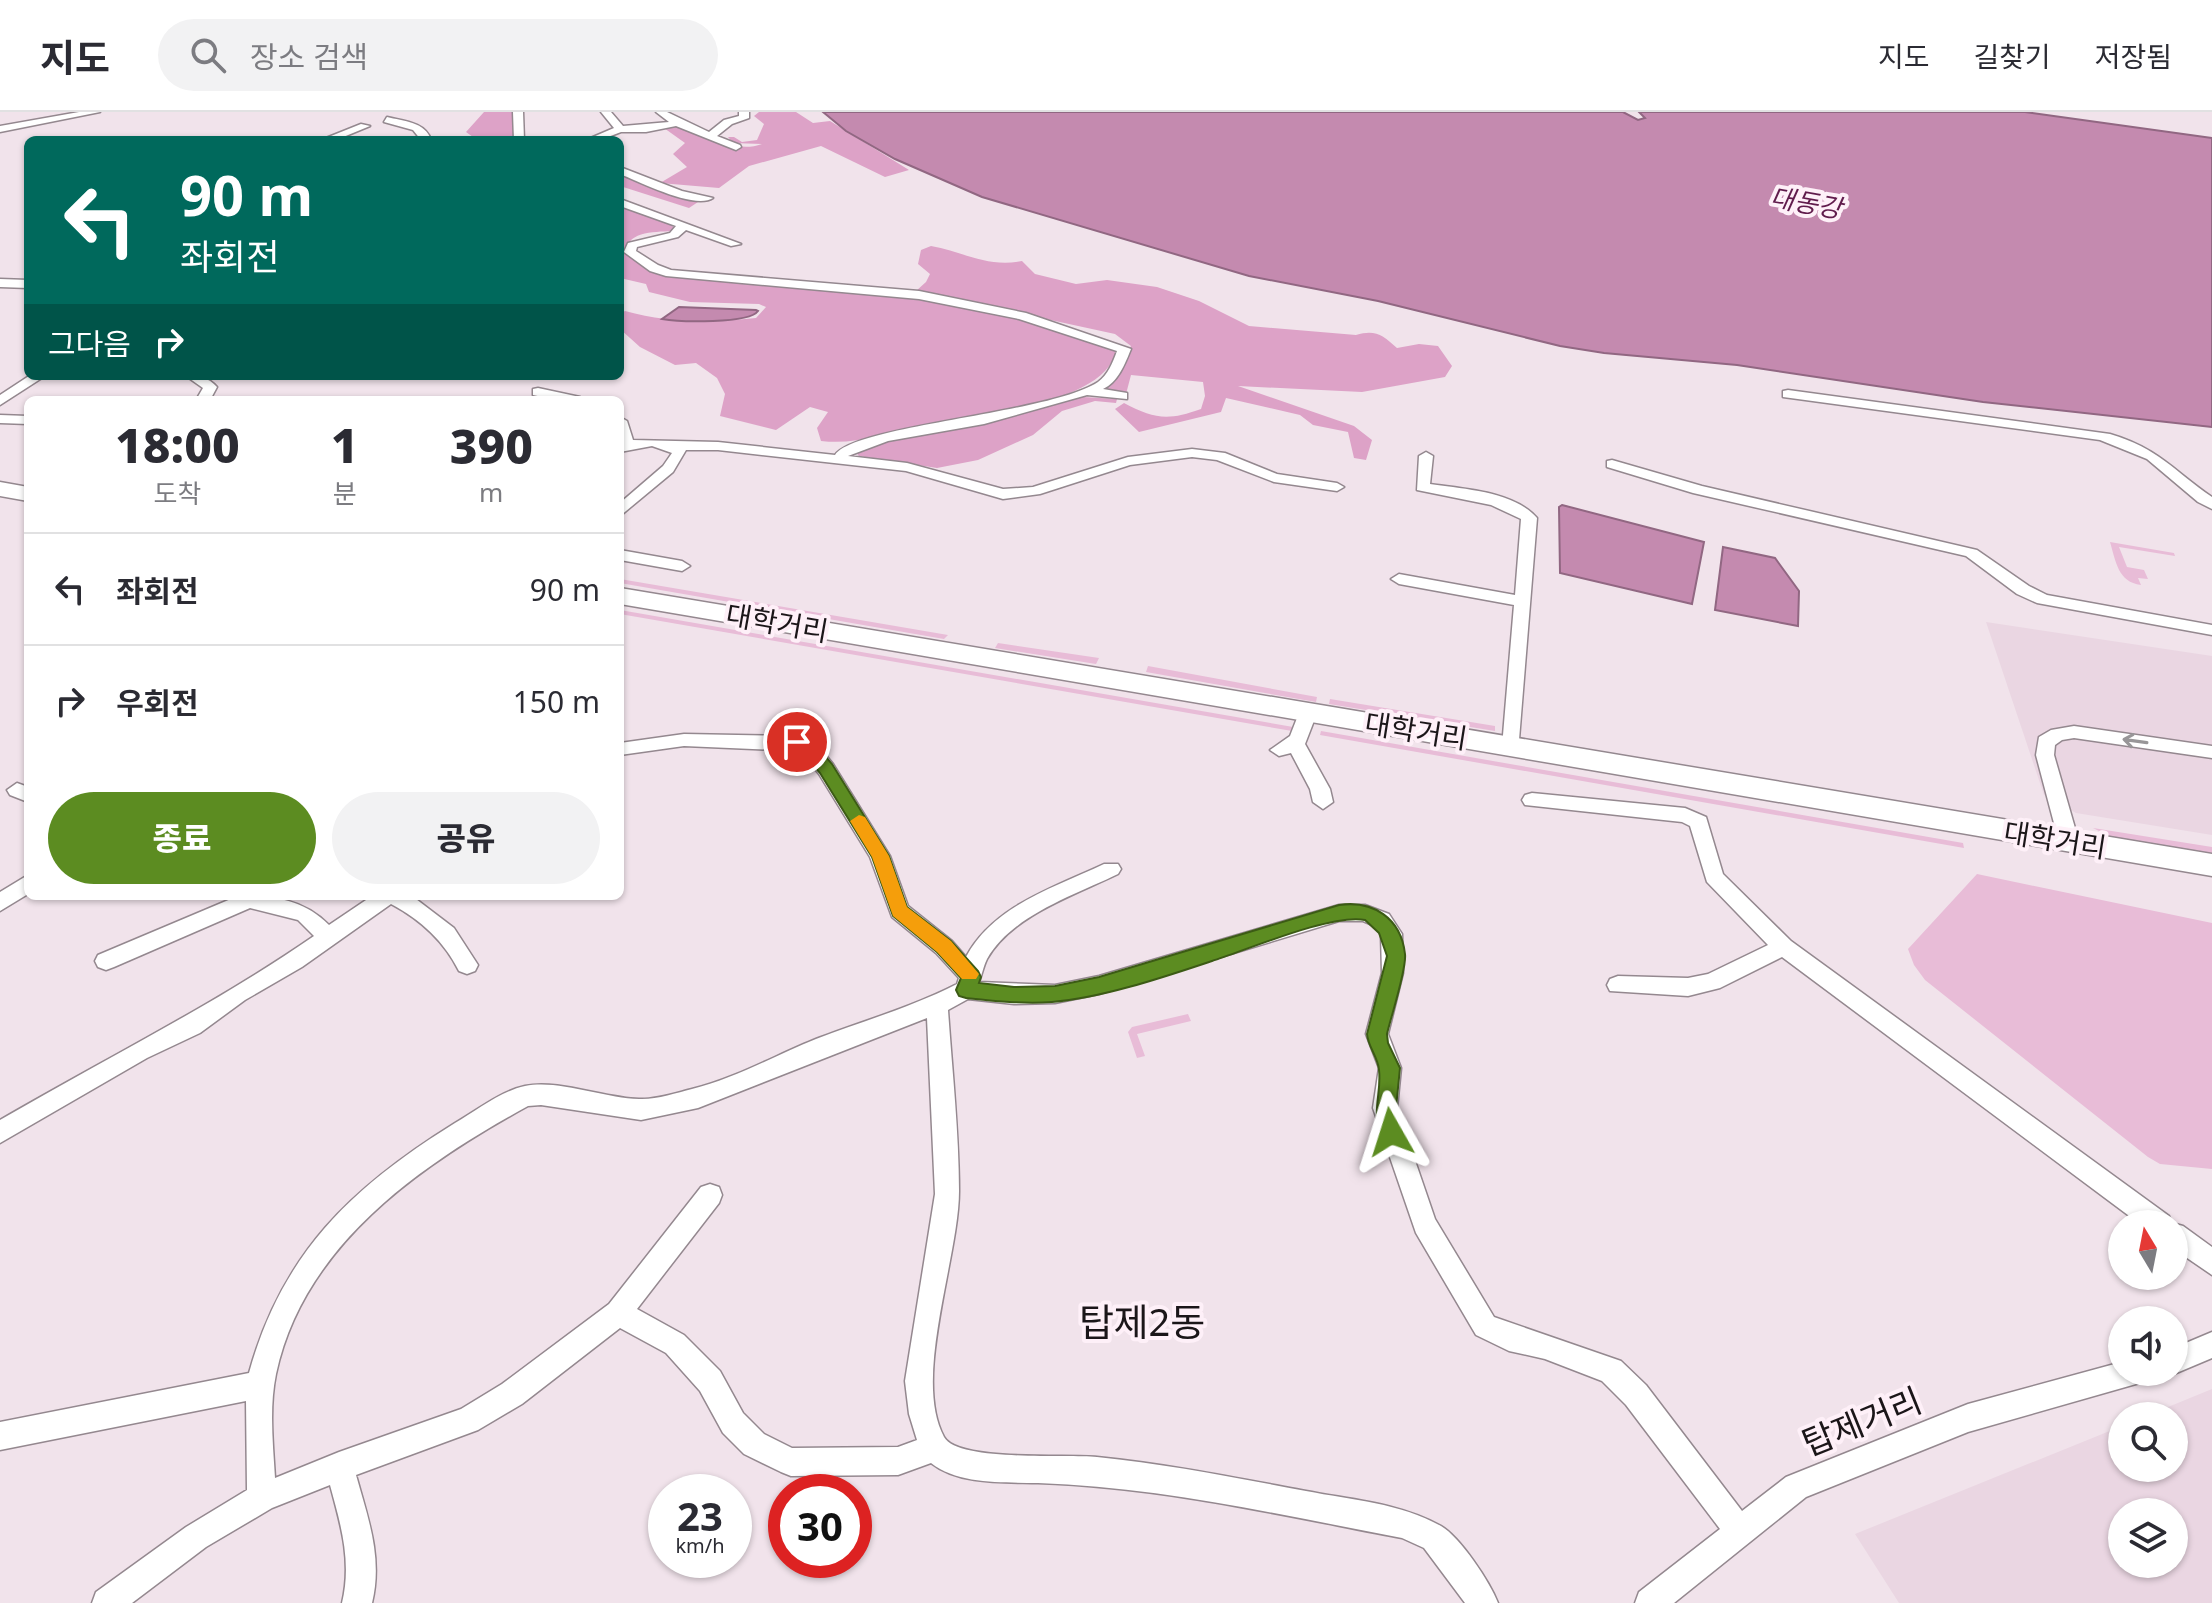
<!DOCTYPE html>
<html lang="ko">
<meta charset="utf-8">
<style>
:root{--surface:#fff;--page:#f2f2f3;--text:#2b2b33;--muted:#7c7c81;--line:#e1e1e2;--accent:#5c8c21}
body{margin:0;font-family:"Noto Sans","Noto Sans KR",sans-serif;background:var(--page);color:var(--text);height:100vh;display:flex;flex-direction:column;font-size:30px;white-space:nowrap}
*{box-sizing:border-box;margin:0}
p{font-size:26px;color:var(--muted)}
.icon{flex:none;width:44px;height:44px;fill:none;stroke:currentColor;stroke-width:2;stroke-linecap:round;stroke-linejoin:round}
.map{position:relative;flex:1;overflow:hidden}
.drawer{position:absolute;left:24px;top:284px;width:600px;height:504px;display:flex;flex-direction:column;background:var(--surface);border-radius:12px;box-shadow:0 2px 6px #0004}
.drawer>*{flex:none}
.guide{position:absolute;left:24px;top:24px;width:600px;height:244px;border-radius:12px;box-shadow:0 2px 6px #0004;background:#00695c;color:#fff;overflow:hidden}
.needle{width:52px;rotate:350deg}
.controls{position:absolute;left:2108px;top:1098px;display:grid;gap:16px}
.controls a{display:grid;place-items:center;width:80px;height:80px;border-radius:50%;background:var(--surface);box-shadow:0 2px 6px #0004;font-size:40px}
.speed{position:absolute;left:648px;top:1362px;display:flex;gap:16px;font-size:40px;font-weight:700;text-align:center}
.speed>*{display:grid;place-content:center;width:104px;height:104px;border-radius:50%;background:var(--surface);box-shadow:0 2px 6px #0004;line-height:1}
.speed small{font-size:20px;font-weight:400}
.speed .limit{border:12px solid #d22;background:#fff;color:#111}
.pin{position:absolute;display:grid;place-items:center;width:68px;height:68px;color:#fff;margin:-34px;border:4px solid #fff;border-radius:50%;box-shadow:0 2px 8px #0007}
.me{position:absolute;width:88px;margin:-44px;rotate:354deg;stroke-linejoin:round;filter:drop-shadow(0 0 6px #0008)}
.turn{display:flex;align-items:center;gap:28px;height:168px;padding:0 24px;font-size:36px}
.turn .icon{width:104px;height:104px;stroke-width:2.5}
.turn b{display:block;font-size:56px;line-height:68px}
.then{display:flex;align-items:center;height:76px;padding:0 24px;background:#0003;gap:16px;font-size:30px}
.eta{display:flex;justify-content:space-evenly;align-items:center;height:136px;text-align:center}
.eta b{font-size:48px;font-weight:800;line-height:56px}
.action{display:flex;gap:16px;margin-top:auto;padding:16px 24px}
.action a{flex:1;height:92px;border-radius:48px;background:var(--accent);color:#fff;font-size:32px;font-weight:800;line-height:92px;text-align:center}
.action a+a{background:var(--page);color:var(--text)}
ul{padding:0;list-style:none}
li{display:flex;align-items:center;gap:24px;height:112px;padding:0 24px;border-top:2px solid var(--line)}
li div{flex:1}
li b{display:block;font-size:30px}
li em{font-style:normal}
header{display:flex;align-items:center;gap:48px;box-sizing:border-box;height:112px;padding:0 40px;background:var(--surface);border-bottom:2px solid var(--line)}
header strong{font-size:38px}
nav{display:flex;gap:44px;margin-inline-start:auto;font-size:28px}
.search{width:560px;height:72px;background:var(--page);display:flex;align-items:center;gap:20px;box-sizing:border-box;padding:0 28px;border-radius:44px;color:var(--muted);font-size:30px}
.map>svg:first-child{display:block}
.built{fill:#ead6e2;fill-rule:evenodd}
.green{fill:#e8bcd7}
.forest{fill:#dda2c7}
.water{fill:#c48aaf;stroke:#916782;stroke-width:2}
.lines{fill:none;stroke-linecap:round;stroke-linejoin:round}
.street-casing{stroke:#94888f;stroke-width:3}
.primary-casing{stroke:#94888f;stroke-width:3}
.street{fill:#fff;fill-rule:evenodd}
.primary{fill:#fff;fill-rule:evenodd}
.oneway{stroke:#989698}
.route{fill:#5c8c21;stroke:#3c5b15;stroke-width:2}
.slow{fill:#f59e0b}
.labels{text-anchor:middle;stroke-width:8;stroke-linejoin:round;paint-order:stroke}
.far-water-label{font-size:26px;font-style:italic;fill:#601b4c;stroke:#fef0f8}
.street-label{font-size:28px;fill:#1b1619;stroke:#fef0f8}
.near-street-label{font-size:34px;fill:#1b1619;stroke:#fef0f8}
.near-quarter-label{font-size:38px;fill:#1b1619;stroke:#fef0f8}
</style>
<header>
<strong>지도</strong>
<div class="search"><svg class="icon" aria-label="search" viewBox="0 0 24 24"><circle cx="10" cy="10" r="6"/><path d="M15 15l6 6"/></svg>장소 검색</div>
<nav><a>지도</a><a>길찾기</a><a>저장됨</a></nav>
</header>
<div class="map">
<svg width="2212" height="1491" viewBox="0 0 2212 1491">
<rect width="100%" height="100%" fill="#f1e3eb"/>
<path class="built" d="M1986,510l226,34v179l-136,-22 -32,-18z
M2212,1277v214h-313l-44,-69 267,-108v42h52v-52h-28zM2122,1400h52v52h-52z"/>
<path class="green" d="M2110,430l64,11 1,3 -56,-9 8,20 17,3 4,9 -10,-1 3,7c-23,-3 -25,-23 -31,-43z
M620,467l328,56 -4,4 -324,-56z
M620,498l679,118 -1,4 -678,-118z
M998,531l101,15 -3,6 -101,-16z
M1148,554l169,31 -1,5 -170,-30z
M1330,587l165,27v5l-166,-27z
M1321,619l642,112 1,5 -644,-113z
M2093,716l119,19v6l-101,-16z
M1977,762l235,49v246l-52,-5 -12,-7 -223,-177 -11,-15 -6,-16z
M1188,902l3,7 -54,13 8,22 -8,2 -9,-26 4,-5z"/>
<path class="forest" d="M484,0h29l1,28h-43l2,-3 -7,-5z
M759,0h37l17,11 17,-2 79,49 -24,7 -64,-31 -72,20 -30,22 -59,-5 27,-16 -14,-13 12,-11 -21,-15c29,-13 60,30 98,16l-29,-1 -5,-6h6l8,5 15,-2 7,-16 -10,-8z
M620,61l81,27 -12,8 -69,-22z
M620,94l52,19 3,6c-17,1 -52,-1 -48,24l28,16 264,26 105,23 92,30c-9,56 -152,67 -198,77 -35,7 -62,18 -97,14l-4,-13 11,-16 -18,-5 -34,23 -56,-14 5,-22 -8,-16 -21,-15 -21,2 -35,-18 -20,-18v-15l5,-3c44,12 85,12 131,7l10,-11 -7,-3 -69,-2 -41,-10 -3,-8 -26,-6z
M931,134c33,6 57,22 91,15l13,13 41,10 31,-4 50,7 42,14 50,25 107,9c19,-6 27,0 41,13l22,-4 19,2 14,20 -7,11 -83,15 -124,-6 116,40 18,14 -6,20 -12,-2 -6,-26 -35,-7 -13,-10 -74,-17 -5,14 -82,20 -24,-23 9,-6c30,16 44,18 77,6l4,-13 -2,-14 -72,-7 -5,19 -30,-5 26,-24 9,-19 -16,-12 -199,-43 10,-9 4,-8 -12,-10 3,-14z
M1083,285l34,2 -1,4 -21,-2 -33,10 -29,24 -55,25 -41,8 -78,-12 -6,-7 33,-11 98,-17z"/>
<path class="water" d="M823,0h800l15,8 7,-2 -6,-6h386l187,26v289l-229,-25 -246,-37 -133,-12 -44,-7 -182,-45 -129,-25 -267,-79 -87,-38 -49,-28z
M679,195l77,3 2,1c-9,13 -79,11 -96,8z
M1562,393l142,37 -12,62 -132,-31 -1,-66z
M1723,435l52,11 24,33 -1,35 -83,-16z"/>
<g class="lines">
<g class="street-casing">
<path id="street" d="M79,0h21l-100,20v-6z
M513,0h10l1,28h-10z
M601,0h10l12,14 46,-4 -13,-10h11l42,20 15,-12 15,-4v-4h10v6l-17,6 -15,12 23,9 1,2 -5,3 -60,-24 -30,6h-25l-21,8h-14l28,-12z
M387,5c16,4 39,5 44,23h-10l-8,-10 -29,-8z
M361,12l9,2 -34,14h-15z
M620,55l62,24 31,7c-18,12 -73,-16 -93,-24z
M620,87l121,45 -10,2 -45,-16 -8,7 -41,10 -1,4 22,14 13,5 248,21 107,22 105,36c-6,15 -13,33 -28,40l24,4v6l-40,-4 -103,29 -96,17 -40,15 59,7 96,26 30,-2 95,-30 64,-8 33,4 52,21 60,9 7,4 -7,4 -63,-9 -57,-22 -25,-3 -62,8 -90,29 -37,5 -97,-28 -188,-21h-32l-13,22 -53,44v-13l43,-37 9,-13 -20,-7 -32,6v-35l7,4 6,19 85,2 117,13c20,-30 214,-41 263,-73 10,-7 15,-20 19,-31l-98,-32 -100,-20 -253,-23 -16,-5 -26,-19 4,-9 42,-10 6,-7 -56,-20z
M0,167l28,1v8l-28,-1z
M29,264h16l-45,29v-10z
M186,264c13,0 22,1 31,11l-7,13h-14l7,-12z
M538,276l42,9 2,3h-26l-23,-5v-6z
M1788,278l322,44c48,14 64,37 102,63v12l-14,-7 -51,-43 -47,-19 -317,-43v-6z
M0,303l28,1v8l-28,-1z
M1426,340l7,4 -3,28c32,5 84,7 107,34l-19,234 -7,1 -9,-6 12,-142 -115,-21 -8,-5 8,-5 116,21 6,-76 -30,-14 -74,-15 2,-34z
M1612,348l90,26 275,64 52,36 18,9 165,30v10l-175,-32 -20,-9 -51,-38 -273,-63 -86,-26v-6z
M620,438l62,11 8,5 -8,5 -62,-11z
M1308,595l9,6 -12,31 25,45 3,13 -10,7 -10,-7 -3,-13 -19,-36 -12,3 -9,-6 20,-14 9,-23z
M2074,614l138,20v12l-138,-20 -12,2 -7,5 -1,10 25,87 -3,5h-14l-3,-5 -23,-87 3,-18 12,-7z
M684,622l113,2 17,5 19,23 57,92 18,50 44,35 14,16c27,-51 89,-70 138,-93h14l3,5 -3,5c-43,21 -106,41 -131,85 -4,8 -5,16 -8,23l76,3 44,-9 240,-71h26l24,9 13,20 1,39 -15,61 13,34 -4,40 38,111 59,98 127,44 25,24 96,126 44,-34 182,-73 154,-42v10h25l-4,10 -175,50 -162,65 -132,106h-39l4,-11 81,-63 -94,-124 -24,-24 -57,-22 -36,-8 -33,-16 -60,-102 -43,-125 6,-40 -13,-34 16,-61 -1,-38 -6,-9 -12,-5h-24l-240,73 -44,9 -41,1 -46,-5 -20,11c4,60 11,121 11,181 0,67 -47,187 -15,246 14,25 123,17 153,20 70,7 140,21 209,34 46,9 94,12 135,35 19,11 49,56 57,77h-33l-41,-55 -22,-10c-121,-23 -241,-51 -364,-55 -35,-1 -79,2 -107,-20l-33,12 -107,1 -10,-4 -37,-18 -21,-21 -23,-42 -34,-38 -46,-25 -98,76 -44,26 -122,45c12,43 27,83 16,128h-30c10,-41 -1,-78 -12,-118l-58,23 -66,39 -74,56h-40l4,-11 90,-65 61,-37 -1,-89 -246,49v-28l249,-49c33,-120 103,-186 206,-250 21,-12 46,-32 70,-37 33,-7 79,12 114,13 16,1 37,-6 53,-10 42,-10 84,-34 124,-50 47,-18 96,-32 141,-55l2,-6 -23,-25 -44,-36 -22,-60 -51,-83 -19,-23 -116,-5 -64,9v-12zM927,906l8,176 -30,187 4,33 8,26 -19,7 -106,1 -28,-14 -21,-21 -23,-42 -36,-36 -47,-26 82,-106 3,-8 -3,-8 -9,-3 -9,3 -92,117 -107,80 -41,25 -122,43 -64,26c-2,-34 -6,-70 1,-104 27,-128 144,-209 252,-268l13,-1 100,15 57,-12z
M17,671l11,4v15l-18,-7 -3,-5z
M1532,681l153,15 21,9 17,57 68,67 378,275 3,7 11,3 29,21v28l-38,-26v-25h-34l-358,-267 -62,31 -32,8 -78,-5 -3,-6 3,-6 8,-3 70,2 20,-4 60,-29 -61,-63 -17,-56 -8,-4 -157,-17 -3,-5 3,-5z
M28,763v19l-28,17v-19z
M238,784c36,0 65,3 91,29l43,-29h40l42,32 24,37 -3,6 -8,3 -8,-3c-15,-30 -38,-51 -68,-67l-89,63 -57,33 -45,33 -53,25 -147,85v-23c105,-61 214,-115 314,-184l-16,-16 -48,-12 -136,59 -8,3 -8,-3 -3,-6 3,-6z
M2212,1220v26l-38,16 -6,-2h6v-24z"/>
</g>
<g class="primary-casing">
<path id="primary" d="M0,370l28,5v14l-28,-5z
M620,476l1592,266v22l-1592,-272z"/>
</g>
<use href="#street" class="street"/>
<use href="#primary" class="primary"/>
</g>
<defs><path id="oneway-shaft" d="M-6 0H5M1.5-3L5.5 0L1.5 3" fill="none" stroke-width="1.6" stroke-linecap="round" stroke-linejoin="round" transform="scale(2)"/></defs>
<use class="oneway" href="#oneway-shaft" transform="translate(2135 629) rotate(-172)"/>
<path class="route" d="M797,624l16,6 19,22 57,92 18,51 44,34 27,30 3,6 -2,6 35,4 41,-1 44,-9 240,-72c34,-5 62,13 66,49 2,15 -14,62 -18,80l1,9 12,25 -4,40 5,24 -3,7 -7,3 -8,-3c-13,-27 -1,-44 -4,-69 -1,-13 -11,-23 -12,-36l20,-78 -8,-23 -14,-13c-32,-7 -118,30 -153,41 -48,16 -110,37 -160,41 -29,2 -57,-1 -86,-4l-7,-2 -3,-6 5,-12 -24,-26 -44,-36 -21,-59 -52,-84 -19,-22 -12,-9z"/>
<path class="slow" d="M859,703l6,2 24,39 18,51 44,34 28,33 -3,5h-14l-25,-27 -44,-36 -21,-59 -22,-36z"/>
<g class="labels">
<g class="far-water-label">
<text transform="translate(1806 91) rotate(10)" y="9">대동강</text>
</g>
<g class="street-label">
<text transform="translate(777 511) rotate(10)" y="10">대학거리</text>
<text transform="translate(1416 619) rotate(9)" y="10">대학거리</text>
<text transform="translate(2055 728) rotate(9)" y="10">대학거리</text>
</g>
<g class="near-street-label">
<text transform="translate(1862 1310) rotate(-22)" y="12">탑제거리</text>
</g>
<g class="near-quarter-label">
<text x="1142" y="1224">탑제2동</text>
</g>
</g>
</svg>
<div class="controls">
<a><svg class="needle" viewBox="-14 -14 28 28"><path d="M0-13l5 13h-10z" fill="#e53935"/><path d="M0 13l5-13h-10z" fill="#7c7c81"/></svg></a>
<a><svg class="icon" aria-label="sound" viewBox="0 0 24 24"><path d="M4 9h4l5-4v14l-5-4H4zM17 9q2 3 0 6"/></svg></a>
<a><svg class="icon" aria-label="search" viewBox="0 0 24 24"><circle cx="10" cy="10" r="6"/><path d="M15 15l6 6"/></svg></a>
<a><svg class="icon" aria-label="layers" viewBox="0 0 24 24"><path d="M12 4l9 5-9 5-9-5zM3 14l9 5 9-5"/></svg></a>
</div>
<div class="speed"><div>23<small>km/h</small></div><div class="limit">30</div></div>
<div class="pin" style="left:797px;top:630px;background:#d93025"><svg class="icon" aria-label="arrive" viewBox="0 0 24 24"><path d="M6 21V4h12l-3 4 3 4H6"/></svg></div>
<svg class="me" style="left:1391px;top:1020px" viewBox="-20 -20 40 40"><path d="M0-17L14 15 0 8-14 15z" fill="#5c8c21" stroke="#fff" stroke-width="4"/></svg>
<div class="guide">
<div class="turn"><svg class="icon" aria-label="left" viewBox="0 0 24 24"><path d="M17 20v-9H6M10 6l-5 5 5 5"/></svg><div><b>90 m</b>좌회전</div></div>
<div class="then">그다음<svg class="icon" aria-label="right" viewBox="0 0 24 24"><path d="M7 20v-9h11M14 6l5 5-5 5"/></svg></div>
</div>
<section class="drawer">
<div class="eta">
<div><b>18:00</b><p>도착</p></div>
<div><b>1</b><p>분</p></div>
<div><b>390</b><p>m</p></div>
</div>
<ul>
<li><svg class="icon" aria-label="left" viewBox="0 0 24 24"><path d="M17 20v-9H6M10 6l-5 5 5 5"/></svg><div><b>좌회전</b></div><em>90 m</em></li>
<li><svg class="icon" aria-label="right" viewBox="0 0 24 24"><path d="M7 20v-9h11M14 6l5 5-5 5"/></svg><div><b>우회전</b></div><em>150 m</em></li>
</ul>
<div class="action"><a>종료</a><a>공유</a></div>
</section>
</div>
